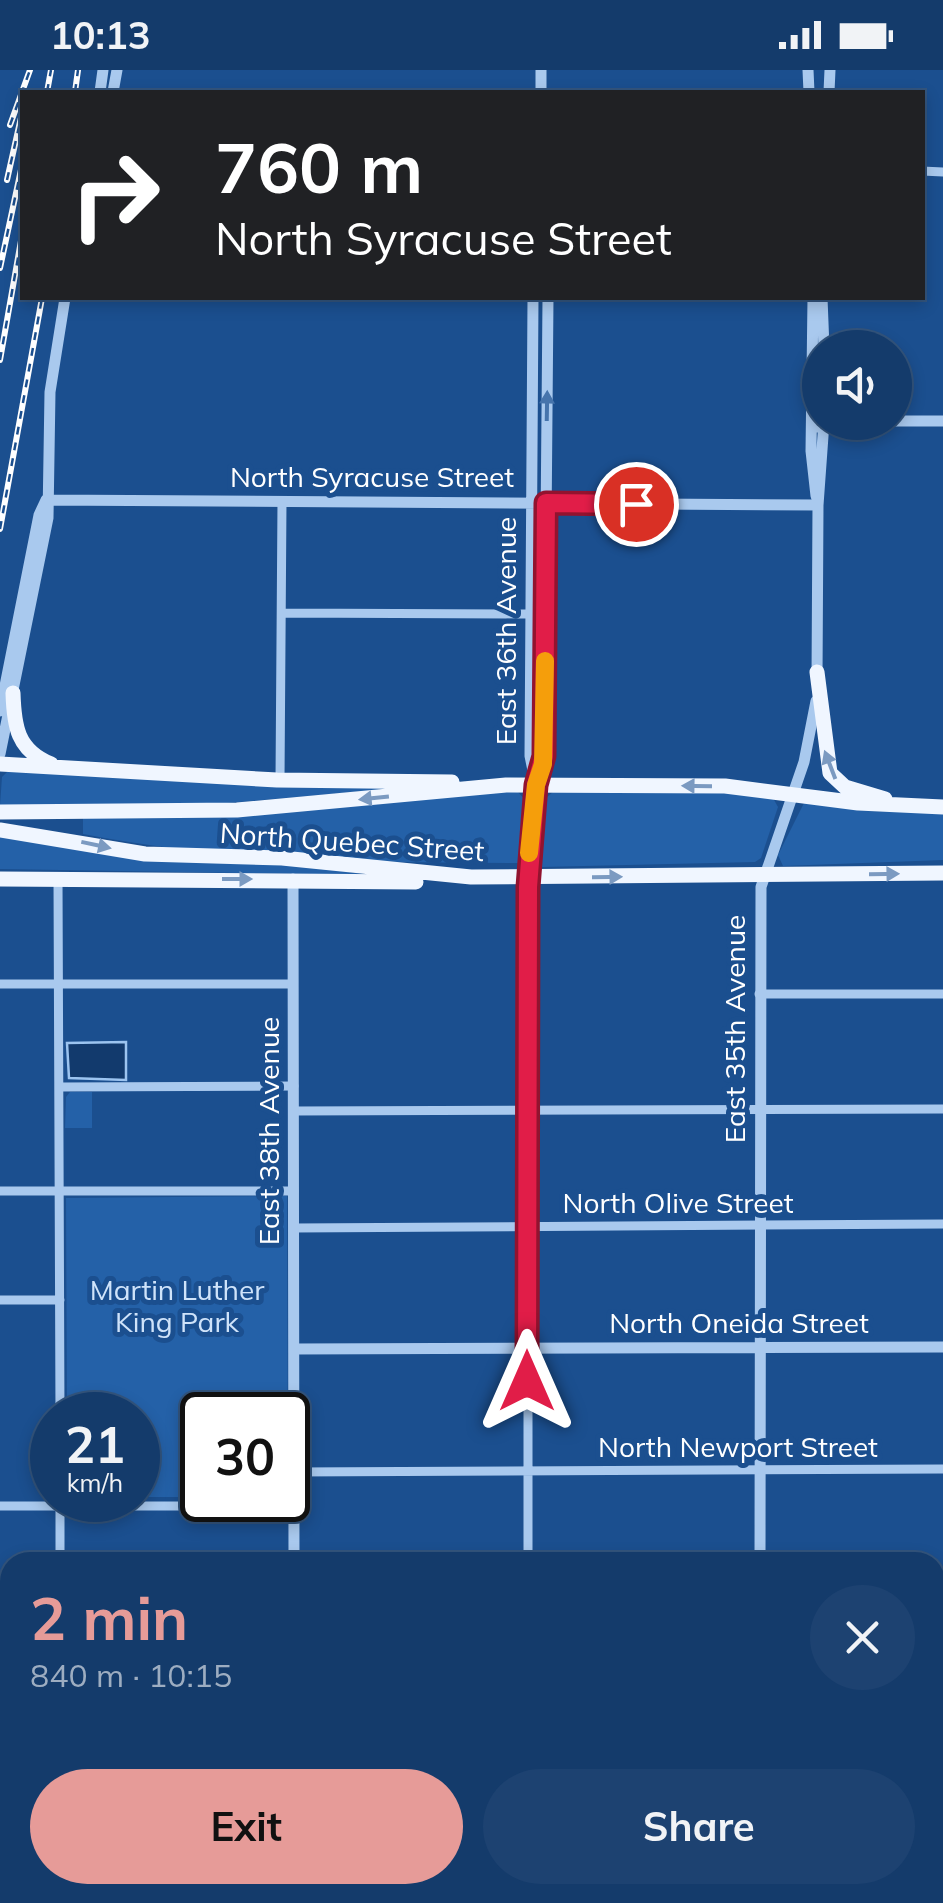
<!DOCTYPE html>
<meta charset="utf-8">
<style>
:root{--surface:#143b6b;--page:#1d4271;--text:#f1f3f6;--muted:#9dadc1;--line:#33557e;--accent:#e69b98}
body{margin:0;font-family:Mulish,sans-serif;background:var(--page);color:var(--text);height:100vh;display:flex;flex-direction:column;font-size:38px;white-space:nowrap}
*{box-sizing:border-box;margin:0}
p{font-size:32px;color:var(--muted)}
.icon{flex:none;width:55px;height:55px;fill:none;stroke:currentColor;stroke-width:2;stroke-linecap:round;stroke-linejoin:round}
.map{position:relative;flex:1;overflow:hidden}
.panel{position:absolute;left:0px;top:1482px;width:945px;height:352px;display:flex;flex-direction:column;background:var(--surface);border-radius:30px 30px 0 0;box-shadow:0 5px 15px #0003,0 0 0 2px var(--line)}
.panel>*{flex:none}
.top-card{position:absolute;left:20px;top:20px;width:905px;height:210px;border-radius:0px;box-shadow:0 5px 15px #0003,0 0 0 2px var(--line);background:#202124;color:#fff;overflow:hidden}
.controls{position:absolute;left:802px;top:260px;display:grid;gap:20px}
.controls a{display:grid;place-items:center;width:110px;height:110px;border-radius:50%;background:var(--surface);box-shadow:0 5px 15px #0003,0 0 0 2px var(--line);font-size:50px}
.speed{position:absolute;left:30px;top:1322px;display:flex;gap:20px;font-size:50px;font-weight:700;text-align:center}
.speed>*{display:grid;place-content:center;width:130px;height:130px;border-radius:50%;background:var(--surface);box-shadow:0 5px 15px #0003,0 0 0 2px var(--line);line-height:1}
.speed small{font-size:25px;font-weight:400}
.speed .limit{border:5px solid #111;border-radius:15px;background:#fff;color:#111}
.pin{position:absolute;display:grid;place-items:center;width:85px;height:85px;color:#fff;margin:-42px;border:5px solid #fff;border-radius:50%;box-shadow:0 2px 10px #0007}
.me{position:absolute;width:110px;margin:-55px;rotate:0deg;stroke-linejoin:round;filter:drop-shadow(0 0 8px #0008)}
.turn{display:flex;align-items:center;gap:35px;height:210px;padding:0 30px;font-size:45px}
.turn .icon{width:130px;height:130px;stroke-width:2.5}
.turn b{display:block;font-size:70px;line-height:85px}
.round{display:grid;place-items:center;flex:none;width:105px;height:105px;border-radius:52px;background:var(--page)}
.headline{display:flex;align-items:center;justify-content:space-between;height:170px;padding:0 30px}
h1{font-size:60px;font-weight:700;line-height:75px;color:var(--accent)}
.primary-button{display:flex;gap:20px;margin-top:auto;padding:20px 30px}
.primary-button a{flex:1;height:115px;border-radius:60px;background:var(--accent);color:#111;font-size:40px;font-weight:700;line-height:115px;text-align:center}
.primary-button a+a{background:var(--page);color:var(--text)}
.status{display:flex;justify-content:space-between;align-items:center;height:70px;padding:0 50px;background:var(--surface);direction:ltr}
.status svg{height:28px;fill:currentColor}
.map>svg:first-child{display:block}
.green{fill:#2461a8}
.water{fill:#123a6d;stroke:#9cc4f0;stroke-width:2.5}
.lines{fill:none;stroke-linecap:round;stroke-linejoin:round}
.minor{stroke:#a9c9ee;stroke-width:9}
.tertiary{stroke:#a9c9ee;stroke-width:11}
.primary{stroke:#f0f6ff;stroke-width:15}
.rail-casing{stroke:#fff;stroke-width:6}
.rail{stroke:#1b4f8f;stroke-width:2.5;stroke-dasharray:8;stroke-linecap:butt}
.oneway{fill:#4674ac}
.oneway2{fill:#7b9ac1}
.route-casing{stroke:#92132f;stroke-width:25}
.route{stroke:#e11d48;stroke-width:18}
.slow{stroke:#f59e0b;stroke-width:18}
.labels{text-anchor:middle;stroke-width:10;stroke-linejoin:round;paint-order:stroke}
.street-label{font-size:28px;fill:#fff;stroke:#1b4f8f}
.park-label{font-size:28px;fill:#cfe3fa;stroke:#1b4f8f}
</style>
<div class="status"><b>10:13</b><svg viewBox="0 0 49 12"><path d="M0 12V9h3v3zM5 12V6h3v6zM10 12V3h3v9zM15 12V0h3v12zM26 1h20v11H26zM47 4h2v5h-2z"/></svg></div>
<div class="map">
<svg width="943" height="1833" viewBox="0 0 943 1833">
<rect width="100%" height="100%" fill="#1b4f8f"/>
<path class="green" d="M9,700l402,17 -206,18h-205l2,-28z
M494,722h24l8,9 -8,62c-145,-1 -293,-1 -435,-29v-17z
M553,722h170l50,6 5,9 -17,51 -6,4 -213,5 -5,-4 10,-66z
M804,733l61,8 78,2v47l-160,6 -5,-11z
M0,766l143,24 160,6 68,9 -371,-6z
M70,1022h22v36h-27l1,-31z
M287,1126l1,300v-81h-86v82h-64v-82h-71l-1,-217z"/>
<path class="water" d="M126,972v38l-57,-2 -2,-35z"/>
<g class="lines">
<path class="minor" d="M922,101l21,1
M282,543l255,1
M280,710l2,-279
M58,809l2,536
M0,914h293
M759,924h184
M59,1017l235,-1
M294,1041l649,-2
M0,1121h294
M294,1158l649,-4
M0,1230h60
M294,1402l649,-3
M0,1436h294
M60,1492v-62
M528,1492v-684
M935,1514h8
M0,1541h10
M935,1629h8
M0,1644h10
M60,1825v8
M528,1825v8"/>
<path class="tertiary" d="M808,0l1,22
M100,22l3,-22
M113,22l4,-22
M541,22v-22
M829,22l1,-22
M533,228l-3,458 6,29
M813,228l-2,153 5,45
M822,228l2,50
M895,351h48
M816,357l45,-5
M46,430l772,5
M817,608l1,-173 6,-83
M0,641l39,-196 7,-15
M0,684l48,-236 2,-126 15,-94
M528,808l8,-93 8,-29 4,-458
M293,809l1,683
M294,1279l649,-2
M760,1492l1,-675 43,-125 12,-61
M935,1696h8
M0,1723h10
M935,1740h8
M295,1825v8
M761,1825v8"/>
<path class="primary" d="M817,602l13,101 15,14 40,12
M13,623c1,33 4,57 38,71
M0,694l277,16 175,2
M0,742l237,-2 269,-25 219,1 133,17 85,4
M0,760l145,24 137,4 189,19 472,-4
M0,809l416,3"/>
<g class="rail-casing">
<path id="rail" d="M47,22l4,-22
M75,22l3,-22
M10,55l20,-55
M7,110l15,-67
M0,198l22,-103
M0,290l22,-125
M0,459l42,-231"/>
</g>
<use href="#rail" class="rail"/>
</g>
<defs><path id="oneway-solid" d="M-6-.8H1V-3.2L6.5 0L1 3.2V.8H-6Z" transform="scale(2.5)"/></defs>
<use class="oneway" href="#oneway-solid" transform="translate(547 336) rotate(-89)"/>
<g class="oneway2">
<use href="#oneway-solid" transform="translate(830 695) rotate(-111)"/>
<use href="#oneway-solid" transform="translate(697 716) rotate(-179)"/>
<use href="#oneway-solid" transform="translate(374 728) rotate(174)"/>
<use href="#oneway-solid" transform="translate(96 775) rotate(12)"/>
<use href="#oneway-solid" transform="translate(884 804) rotate(-1)"/>
<use href="#oneway-solid" transform="translate(607 807) rotate(-1)"/>
<use href="#oneway-solid" transform="translate(237 809)"/>
</g>
<g class="lines">
<g class="route-casing">
<path id="route" d="M527,1311l1,-494 8,-102 8,-29 2,-253 90,1"/>
</g>
<use href="#route" class="route"/>
<path class="slow" d="M529,783l7,-68 7,-21 2,-103"/>
</g>
<g class="labels">
<g class="street-label">
<text x="372" y="417">North Syracuse Street</text>
<text transform="translate(506 561) rotate(-90)" y="10">East 36th Avenue</text>
<text transform="translate(352 772) rotate(4)" y="10">North Quebec Street</text>
<text transform="translate(735 959) rotate(-90)" y="10">East 35th Avenue</text>
<text transform="translate(269 1061) rotate(-90)" y="10">East 38th Avenue</text>
<text x="678" y="1143">North Olive Street</text>
<text x="739" y="1263">North Oneida Street</text>
<text x="738" y="1387">North Newport Street</text>
</g>
<g class="park-label">
<text x="177" y="1230">Martin Luther<tspan x="177" dy="32">King Park</tspan></text>
</g>
</g>
</svg>
<div class="controls">
<a><svg class="icon" aria-label="sound" viewBox="0 0 24 24"><path d="M4 9h4l5-4v14l-5-4H4zM17 9q2 3 0 6"/></svg></a>
</div>
<div class="speed"><div>21<small>km/h</small></div><div class="limit">30</div></div>
<div class="pin" style="left:636px;top:434px;background:#d93025"><svg class="icon" aria-label="arrive" viewBox="0 0 24 24"><path d="M6 21V4h12l-3 4 3 4H6"/></svg></div>
<svg class="me" style="left:527px;top:1311px" viewBox="-20 -20 40 40"><path d="M0-17L14 15 0 8-14 15z" fill="#e11d48" stroke="#fff" stroke-width="4"/></svg>
<div class="top-card">
<div class="turn"><svg class="icon" aria-label="right" viewBox="0 0 24 24"><path d="M7 20v-9h11M14 6l5 5-5 5"/></svg><div><b>760 m</b>North Syracuse Street</div></div>
</div>
<section class="panel">
<div class="headline"><div><h1>2 min</h1><p>840 m · 10:15</p></div><a class="round"><svg class="icon" aria-label="close" viewBox="0 0 24 24"><path d="M6 6l12 12M18 6L6 18"/></svg></a></div>
<div class="primary-button"><a>Exit</a><a>Share</a></div>
</section>
</div>
